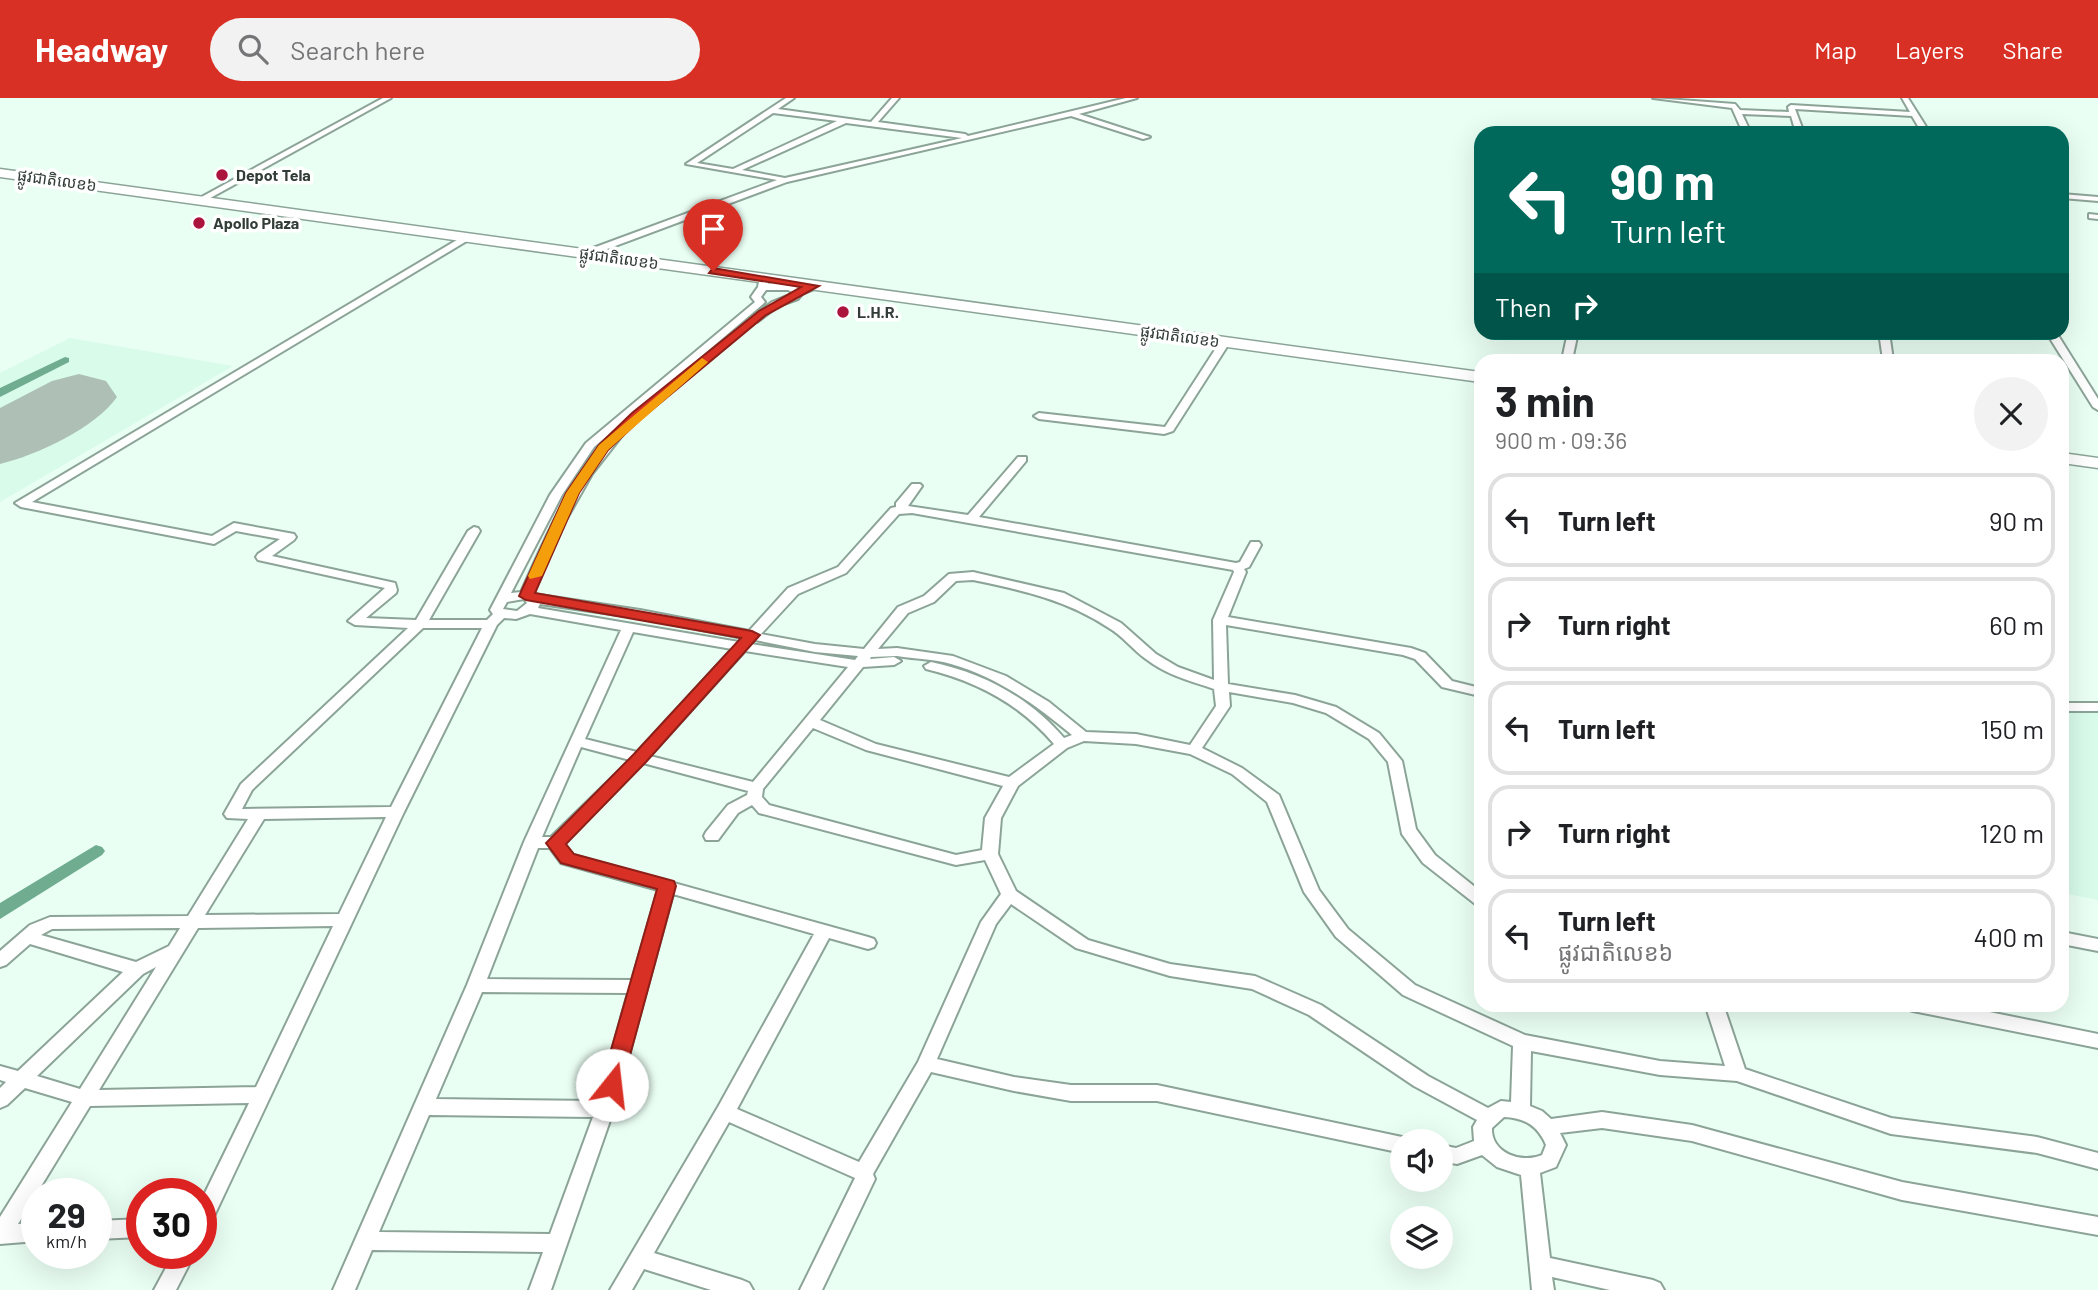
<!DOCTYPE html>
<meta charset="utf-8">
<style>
:root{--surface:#fff;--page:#f2f2f2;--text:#202124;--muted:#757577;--line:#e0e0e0;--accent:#d93025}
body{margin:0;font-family:Barlow,"Noto Sans Khmer",sans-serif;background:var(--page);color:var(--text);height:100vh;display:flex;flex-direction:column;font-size:26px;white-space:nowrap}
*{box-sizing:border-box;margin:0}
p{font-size:23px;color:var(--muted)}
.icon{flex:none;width:38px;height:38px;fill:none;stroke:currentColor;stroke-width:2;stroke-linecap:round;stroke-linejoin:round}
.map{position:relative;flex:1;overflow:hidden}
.details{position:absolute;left:1474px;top:256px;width:595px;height:658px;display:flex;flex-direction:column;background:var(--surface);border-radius:21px;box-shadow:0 7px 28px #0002}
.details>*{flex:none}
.guide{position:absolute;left:1474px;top:28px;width:595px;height:214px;border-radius:21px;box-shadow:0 7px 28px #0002;background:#00695c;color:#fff;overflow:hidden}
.controls{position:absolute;left:1390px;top:1031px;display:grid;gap:14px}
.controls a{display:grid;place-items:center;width:63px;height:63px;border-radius:50%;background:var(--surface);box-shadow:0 7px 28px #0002;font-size:35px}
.speed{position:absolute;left:21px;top:1080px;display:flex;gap:14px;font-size:35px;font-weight:700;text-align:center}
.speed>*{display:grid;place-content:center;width:91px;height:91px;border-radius:50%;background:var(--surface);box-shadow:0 7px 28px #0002;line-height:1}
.speed small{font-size:18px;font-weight:400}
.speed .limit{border:10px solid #d22;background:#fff;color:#111}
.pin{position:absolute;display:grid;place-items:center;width:60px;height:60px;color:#fff;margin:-72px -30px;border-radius:50% 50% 50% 0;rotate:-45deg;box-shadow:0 0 7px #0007}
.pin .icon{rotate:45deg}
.me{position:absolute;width:77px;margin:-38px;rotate:16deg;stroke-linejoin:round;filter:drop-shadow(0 0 5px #0008)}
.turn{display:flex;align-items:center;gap:24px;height:147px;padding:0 21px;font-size:32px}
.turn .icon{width:91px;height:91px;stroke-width:2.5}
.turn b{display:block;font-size:49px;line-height:60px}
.then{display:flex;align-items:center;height:66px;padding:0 21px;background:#0003;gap:14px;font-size:26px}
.round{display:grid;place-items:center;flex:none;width:74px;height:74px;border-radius:37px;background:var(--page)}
.summary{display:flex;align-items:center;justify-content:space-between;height:119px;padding:0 21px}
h1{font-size:42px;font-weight:700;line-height:52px}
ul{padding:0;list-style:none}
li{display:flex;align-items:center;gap:21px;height:94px;margin:0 14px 10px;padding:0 7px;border:4px solid var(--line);border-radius:21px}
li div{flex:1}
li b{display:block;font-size:26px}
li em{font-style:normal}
header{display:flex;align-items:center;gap:42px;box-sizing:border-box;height:98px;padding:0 35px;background:var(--accent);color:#fff}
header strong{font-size:33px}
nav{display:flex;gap:38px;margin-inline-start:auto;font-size:24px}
.search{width:490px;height:63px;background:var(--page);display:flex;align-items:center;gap:18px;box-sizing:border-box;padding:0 24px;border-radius:38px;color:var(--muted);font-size:26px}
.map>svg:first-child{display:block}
.built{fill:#d8fbea}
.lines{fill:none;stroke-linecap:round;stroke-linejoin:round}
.canal{fill:#6fac90;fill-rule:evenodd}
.runway{fill:#aebfb6;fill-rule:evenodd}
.minor-casing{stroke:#8ca498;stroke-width:4}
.trunk-casing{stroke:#8ca498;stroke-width:3}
.minor{fill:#fff;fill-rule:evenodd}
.trunk{fill:#fff;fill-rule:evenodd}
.route{fill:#d93025;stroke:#8d1f18;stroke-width:2}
.slow{fill:#f59e0b}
.poi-dot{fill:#ab153d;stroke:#fff;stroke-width:2.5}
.labels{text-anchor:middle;stroke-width:7;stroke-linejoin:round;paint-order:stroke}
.far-poi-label{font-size:16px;font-weight:bold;fill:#333d38;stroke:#fff;text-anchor:start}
.far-street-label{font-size:16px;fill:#333d38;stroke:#fff}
</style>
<header>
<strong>Headway</strong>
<div class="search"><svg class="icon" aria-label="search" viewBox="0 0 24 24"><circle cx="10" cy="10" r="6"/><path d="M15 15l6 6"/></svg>Search here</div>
<nav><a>Map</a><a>Layers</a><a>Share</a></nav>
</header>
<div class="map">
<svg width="2098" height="1192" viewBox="0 0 2098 1192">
<rect width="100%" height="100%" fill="#eafff4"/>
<path class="built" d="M70,240l163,28 -233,136v-129z
M2062,613l36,1v188l-36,-7z"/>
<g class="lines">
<path class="canal" d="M65,259l4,1v4l-69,35v-9z
M96,747l6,2 3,4 -3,4 -102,64v-16z"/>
<path class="runway" d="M79,276l27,7 11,16c-22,31 -80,58 -117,67v-56l52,-27z"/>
<g class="minor-casing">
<path id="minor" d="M383,0h8l-188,104 -7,-2z
M786,0h8l-16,11 93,13 21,-24h7l-21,24 87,12 3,2 158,-38h11l-58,16 71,23 -7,2 -72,-23 -284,66 -196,73h-6v-4l192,-71 -91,-16zM773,15l64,8 -104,48 -36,-6zM846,25l116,15 -177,40 -43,-8z
M1653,0l82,6 5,6 49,2 -1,-5 3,-2 119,7 -8,-14h6l22,35h-8l-10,-17 -117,-7 9,24h-8l-5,-17 -49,-2 9,19h-8l-11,-25z
M2062,96l36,3v4l-36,-3z
M2089,116l9,1v4l-9,-1z
M467,136l4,3 -1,2 -438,263 180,34 22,-13 60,11 2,3 -2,3 -22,16 123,27 2,7 -1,3 -30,25 50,2 52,-89 6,-4 4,1 2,3 -51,89h58l6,-6 -3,-4 60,-115 36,-52 169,-141 -4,-5 7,-10 2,-11h6l2,8h22l10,5 17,-5v4l-15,6 -4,5 -20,7 -21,16h-6v-4l21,-16 22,-9 -6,-3h-22l-5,7 4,5 -2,2 -124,105 7,3 -22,21 -32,41 -26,46 -33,74 107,16 109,21 39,-43 50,-21 53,-59 5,-1v-4l16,-19h8l2,2 -14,20 60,9 50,-58h8v4l-47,56 257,46 4,-1 11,-20h8l2,3 -12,22 -5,2 2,3 -18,45 183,31 14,5 27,28 28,7v8l-38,-9 -27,-28 -12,-4 -177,-30 2,59 67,11 41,12 43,26 23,28 14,68 19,26 45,36v14l-6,-2 -51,-40 -21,-29 -14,-72 -19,-23 -43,-26 -33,-10 -64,-11 1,14 -28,42 40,20 37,27 40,95 29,39 67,56 110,50 135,26 65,5 -20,-62h18l22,65 146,49 146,19 61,16v16l-61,-16 -146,-19 -154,-53 -77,-6 -129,-24 -1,55 12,5 9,8 51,-7 90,13 210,57 196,35v18l-196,-35 -210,-59 -90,-13 -42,5 6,12 -10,22 -16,6 10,85 103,22 7,3 4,7h-54l-58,-13 2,13h-22l-11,-115 -24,-8 -15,-12 -25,9 -17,-3v-16l16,3 18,-7 -1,-14 4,-7 -63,-34 -105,-71 -57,-26 -82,-13 -94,-28 -65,-44 -15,20 -59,135 77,18 57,8h86l245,52 8,4h-8v12l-245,-52h-86l-57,-10 -83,-19 -58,102 2,5 -53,111h-22l55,-112 -126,-56 -75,131 88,27 7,3 4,7h-42l-67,-21 -12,21h-22l108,-183 96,-173 -141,-40 -59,215 -63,181h-22l14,-38 -171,-2 -17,40h-22l134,-305 57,-143 97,-212 -91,-16 -14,5 -12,-1 -7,7 -93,187 -196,417 -7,3v-31l48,-98 -159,3 -72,118 19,-1v18l-37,3v-27l72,-115 -47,-14 -18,17 -7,3v-20l6,-6 -6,-2v-14l18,5 105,-99 -93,-28 -24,21 -6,2v-16l30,-26 20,-8 138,-1 60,-97 -21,-1 -3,-4 17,-30 167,-156 -53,-3 -7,-4 37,-33 -127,-28 -2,-3 2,-3 22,-15 -44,-8 -22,13 -193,-37 -6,-4zM623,324c-49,45 -75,111 -102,170l-10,1 51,-98 32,-48zM912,415l321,57 1,2 -21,48 1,60 -36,-13 -22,-13 -35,-31 -57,-30 -91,-21 -24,2 -25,22 -26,11 -34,42 -49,-5 -54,-10 37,-40 48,-21 53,-59zM973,482c49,10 94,20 136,48 14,8 24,22 37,31 20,16 45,22 68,30l2,17 -26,39 -54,-11 -50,-2 -37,-30 -43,-26 -53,-20 -56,-8 -19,1 30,-36 26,-11 22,-21zM524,501l3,4 -10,8 -14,-2 4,-7zM540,506l100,14 103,20 -4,4 -201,-34zM423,530h59l-91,179 -149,2 10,-19zM633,534l99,17 -95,103 -52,-13zM755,542l60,12 43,4 -3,4 -104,-16zM745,553l103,16 -95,115 -103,-26zM897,558c17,3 37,3 54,8 46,13 85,41 121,71l-8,3c-35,-41 -81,-65 -133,-76l-7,4 2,3c50,12 94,35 128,75l-45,33 -133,-33 -56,-24 43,-53 31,-2 7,-4 -7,-4 -24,2 1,-2zM813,630l53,22 137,36 -18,32 -3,32 -26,5 -187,-50 -7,-8 1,-8zM1084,643l52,3 54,10 42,20 35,28 37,90 32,45 67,58 110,51 -2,56 -10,-1 -13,7 -60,-32 -107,-71 -66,-29 -85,-12 -82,-24 -72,-49 -18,-37 3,-36 17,-32 49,-38zM581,649l49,13 -79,77h-9zM643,665l105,28 -1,4 -19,10 -22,27 -2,4 2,4h12l20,-27 14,-8 7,8 197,52 29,-5 16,34 -20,28 -63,140 -59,100 -122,-53 92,-171 39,11 6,-2 2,-4 -2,-4 -6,-2 -295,-82 -9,-11zM386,719l-47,97 -134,1 59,-96zM538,750h12l11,15 97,27 -26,90 -145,-1zM333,828l-77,161 -157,3 99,-162zM180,830l-11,18 -33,16 -95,-27 11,-6zM156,869l-76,122 -43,-13 106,-102zM482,894l146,1 -30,108 -162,-2zM429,1017l164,2 -43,117 -171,-2zM1504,1019c21,1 34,9 42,28l-4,10c-20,9 -51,-2 -50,-27z
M1568,234h10l-6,28h-10z
M1879,234h10l4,28h-10z
M2046,234h10l42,67v11l-5,-3z
M1225,241l5,3 -57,89 -9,3 -125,-15 -5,-3 5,-3 126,14 55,-85z
M2062,605h36v8h-36z
M2062,834l36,7v12l-36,-7z
M1904,906h46l148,30v14l-185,-37 -6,-2z
M142,1121v18l-46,2v-18z
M174,1155h21l-19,37h-22z"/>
</g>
<g class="trunk-casing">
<path id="trunk" d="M0,71l1480,203v10l-1480,-205z
M2062,355l36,5v10l-36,-5z"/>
</g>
<use href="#minor" class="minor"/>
<use href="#trunk" class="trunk"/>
</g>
<path class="route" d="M713,170l106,18 -53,29 -125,104 -33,31 -29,43 -44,100 217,38 8,4 -114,127 -80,82 8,10 100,27 2,5 -54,199 -3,6 -7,2 -8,-2 -3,-6 56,-196 -96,-26 -15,-20 88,-89 107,-116 -215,-38 -7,-4 47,-103 33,-48 33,-32 127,-102 42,-24 -92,-14z"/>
<path class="slow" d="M702,260l6,4 -2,2 -98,86 -29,43 -37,83 -12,3 -2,-3 38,-83 33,-48z"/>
<g class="poi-dot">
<circle cx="222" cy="77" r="7"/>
<circle cx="199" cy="125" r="7"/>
<circle cx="843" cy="214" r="7"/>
</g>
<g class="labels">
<g class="far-poi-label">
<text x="236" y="83">Depot Tela</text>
<text x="213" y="131">Apollo Plaza</text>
<text x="857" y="220">L.H.R.</text>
</g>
<g class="far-street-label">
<text transform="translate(57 82) rotate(8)" y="6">ផ្លូវជាតិលេខ៦</text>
<text transform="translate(619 160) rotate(8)" y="6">ផ្លូវជាតិលេខ៦</text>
<text transform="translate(1180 238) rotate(8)" y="6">ផ្លូវជាតិលេខ៦</text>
</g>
</g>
</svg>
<div class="controls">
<a><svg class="icon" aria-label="sound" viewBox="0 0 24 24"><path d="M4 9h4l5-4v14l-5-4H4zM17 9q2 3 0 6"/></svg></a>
<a><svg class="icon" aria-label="layers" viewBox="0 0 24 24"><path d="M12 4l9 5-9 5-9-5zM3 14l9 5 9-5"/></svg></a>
</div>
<div class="speed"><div>29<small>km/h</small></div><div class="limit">30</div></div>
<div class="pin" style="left:713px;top:173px;background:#d93025"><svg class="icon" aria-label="arrive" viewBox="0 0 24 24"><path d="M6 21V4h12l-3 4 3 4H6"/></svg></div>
<svg class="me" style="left:612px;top:987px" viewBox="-20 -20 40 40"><circle r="19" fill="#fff"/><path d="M0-13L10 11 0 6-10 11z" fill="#d93025"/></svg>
<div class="guide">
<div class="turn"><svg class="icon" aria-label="left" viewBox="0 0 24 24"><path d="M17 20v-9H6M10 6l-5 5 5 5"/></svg><div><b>90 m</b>Turn left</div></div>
<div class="then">Then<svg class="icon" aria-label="right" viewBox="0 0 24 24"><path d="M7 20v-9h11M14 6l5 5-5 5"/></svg></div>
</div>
<section class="details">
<div class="summary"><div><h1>3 min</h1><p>900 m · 09:36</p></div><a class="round"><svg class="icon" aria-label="close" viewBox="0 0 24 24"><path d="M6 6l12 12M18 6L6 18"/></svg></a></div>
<ul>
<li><svg class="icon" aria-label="left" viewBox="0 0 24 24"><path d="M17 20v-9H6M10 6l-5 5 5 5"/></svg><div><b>Turn left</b></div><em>90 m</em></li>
<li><svg class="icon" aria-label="right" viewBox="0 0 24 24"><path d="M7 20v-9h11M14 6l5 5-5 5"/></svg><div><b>Turn right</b></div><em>60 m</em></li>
<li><svg class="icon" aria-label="left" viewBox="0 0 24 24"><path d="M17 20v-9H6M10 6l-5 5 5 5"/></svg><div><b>Turn left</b></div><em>150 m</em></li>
<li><svg class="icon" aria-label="right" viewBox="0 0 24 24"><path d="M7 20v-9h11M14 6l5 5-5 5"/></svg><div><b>Turn right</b></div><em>120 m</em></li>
<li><svg class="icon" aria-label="left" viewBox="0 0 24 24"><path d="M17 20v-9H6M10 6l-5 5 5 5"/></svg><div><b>Turn left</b><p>ផ្លូវជាតិលេខ៦</p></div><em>400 m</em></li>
</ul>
</section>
</div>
